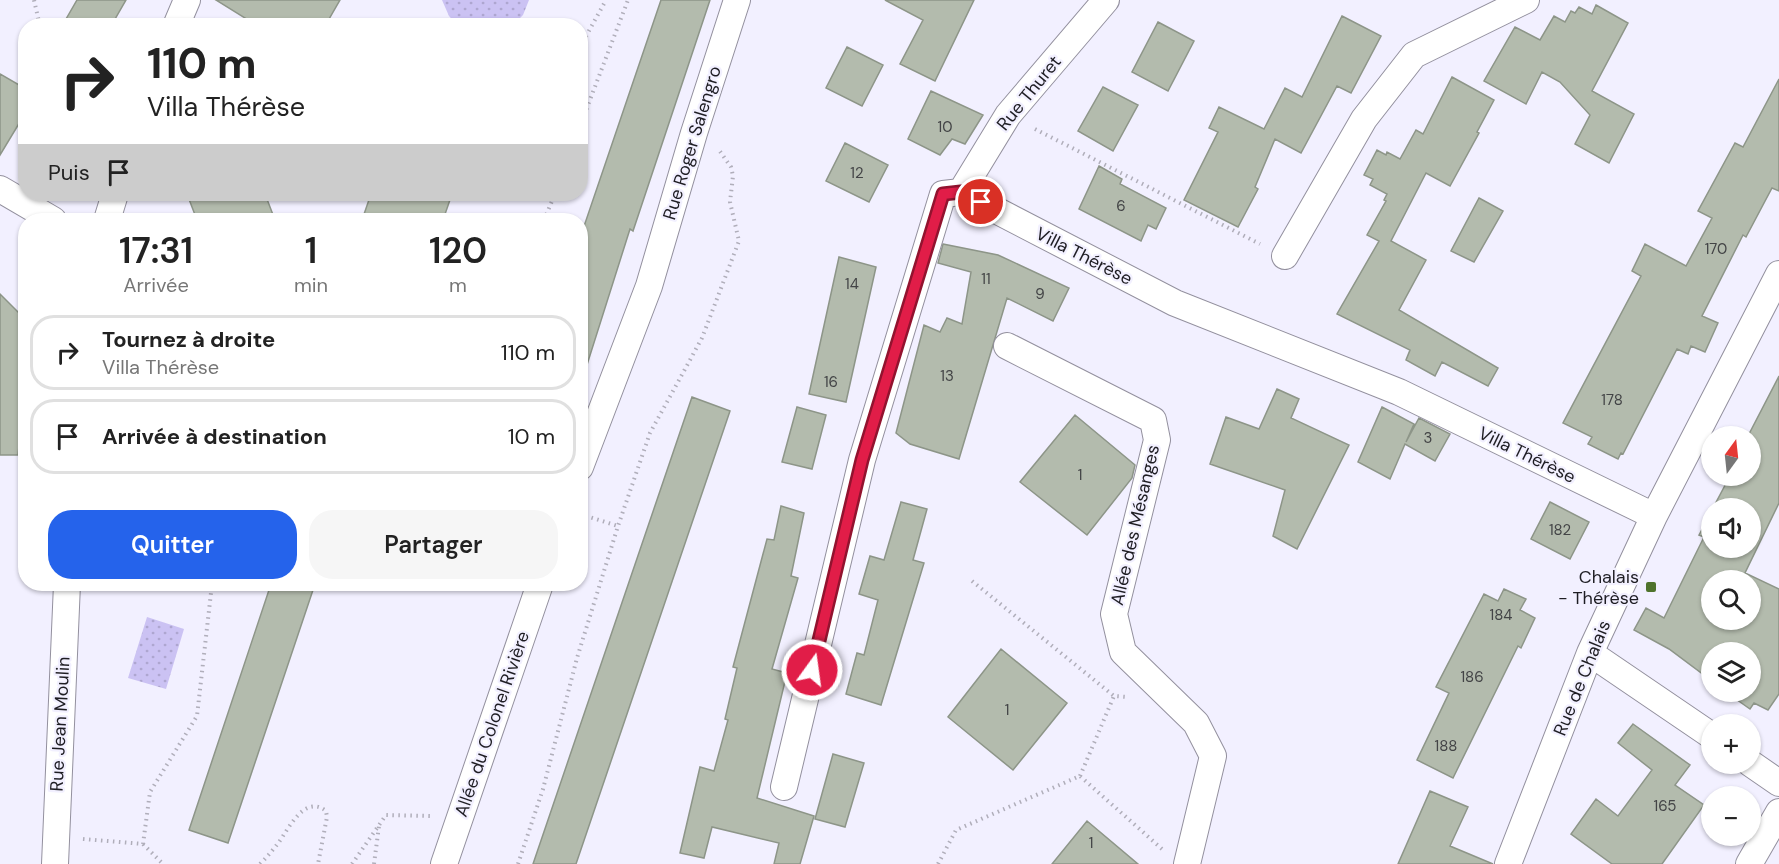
<!DOCTYPE html>
<html lang="fr">
<meta charset="utf-8">
<style>
:root{--surface:#fff;--page:#f6f6f6;--text:#222;--muted:#767676;--line:#e0e0e0;--accent:#2563eb}
body{margin:0;font-family:"DM Sans",sans-serif;background:var(--page);color:var(--text);height:100vh;display:flex;flex-direction:column;font-size:22px;white-space:nowrap}
*{box-sizing:border-box;margin:0}
p{font-size:20px;color:var(--muted)}
.icon{flex:none;width:33px;height:33px;fill:none;stroke:currentColor;stroke-width:2;stroke-linecap:round;stroke-linejoin:round}
.map{position:relative;flex:1;overflow:hidden}
.drawer{position:absolute;left:18px;top:213px;width:570px;height:378px;display:flex;flex-direction:column;background:var(--surface);border-radius:24px;box-shadow:0 2px 4px #0004}
.drawer>*{flex:none}
.banner{position:absolute;left:18px;top:18px;width:570px;height:183px;border-radius:24px;box-shadow:0 2px 4px #0004;background:#fff;color:var(--text);overflow:hidden}
.needle{width:39px;rotate:15deg}
.buttons{position:absolute;left:1701px;top:426px;display:grid;gap:12px}
.buttons a{display:grid;place-items:center;width:60px;height:60px;border-radius:50%;background:var(--surface);box-shadow:0 2px 4px #0004;font-size:30px}
.pin{position:absolute;display:grid;place-items:center;width:51px;height:51px;color:#fff;margin:-26px;border:3px solid #fff;border-radius:50%;box-shadow:0 2px 6px #0007}
.me{position:absolute;width:66px;margin:-33px;rotate:14deg;stroke-linejoin:round;filter:drop-shadow(0 0 4px #0008)}
.turn{display:flex;align-items:center;gap:21px;height:126px;padding:0 30px;font-size:27px}
.turn .icon{width:78px;height:78px;stroke-width:2.5}
.turn b{display:block;font-size:42px;line-height:51px}
.then{display:flex;align-items:center;height:57px;padding:0 30px;background:#0003;gap:12px;font-size:22px}
.eta{display:flex;justify-content:space-evenly;align-items:center;height:102px;text-align:center}
.eta b{font-size:36px;font-weight:600;line-height:42px}
.primary-button{display:flex;gap:12px;margin-top:auto;padding:12px 30px}
.primary-button a{flex:1;height:69px;border-radius:24px;background:var(--accent);color:#fff;font-size:24px;font-weight:600;line-height:69px;text-align:center}
.primary-button a+a{background:var(--page);color:var(--text)}
ul{padding:0;list-style:none}
li{display:flex;align-items:center;gap:18px;height:75px;margin:0 12px 9px;padding:0 18px;border:3px solid var(--line);border-radius:24px}
li div{flex:1}
li b{display:block;font-size:22px}
li em{font-style:normal}
.map>svg:first-child{display:block}
.park{fill:url(#park-dots)}
.building{fill:#b3bbad;stroke:#8d9588;stroke-width:1.5;fill-rule:evenodd}
.lines{fill:none;stroke-linecap:round;stroke-linejoin:round}
.street-casing{stroke:#93909e;stroke-width:28}
.path{stroke:#b0aeba;stroke-width:4;stroke-dasharray:1.5 4.5;stroke-linecap:butt}
.street{stroke:#fff;stroke-width:26}
.route-casing{stroke:#92132f;stroke-width:15}
.route{stroke:#e11d48;stroke-width:10}
.poi-dot{fill:#4f732c;stroke:#f2f0ff;stroke-width:2}
.labels{text-anchor:middle;stroke-width:4.5;stroke-linejoin:round;paint-order:stroke}
.number-label{font-size:15px;fill:#434446}
.street-label{font-size:18px;fill:#1e1d23;stroke:#f2f0ff}
.poi-label{font-size:18px;fill:#1e1d23;stroke:#f2f0ff;text-anchor:end}
</style>
<div class="map">
<svg width="1779" height="864" viewBox="0 0 1779 864">
<defs>
<pattern id="park-dots" width="8" height="8" patternUnits="userSpaceOnUse" patternTransform="scale(1.5)"><rect width="8" height="8" fill="#cbc2f3"/><path d="M2 2h.1M6 6h.1" fill="none" stroke="#aea6d0" stroke-width="1.8" stroke-linecap="round"/></pattern>
</defs>
<rect width="100%" height="100%" fill="#f2f0ff"/>
<path class="park" d="M442,0h87l-6,15 -10,10 -55,1 -9,-10z
M147,617l37,12 -18,60 -38,-11z"/>
<path class="building" d="M77,0h49l-15,26h-49z
M216,0h124l-15,26h-67z
M661,0h49l-77,231 -3,-2 -44,139 -6,-1v-129z
M885,0h89l-39,81 -35,-17 23,-44z
M1596,5l32,18 -36,68 42,23 -25,49 -34,-19 15,-29 -30,-33 -18,-10 -16,32 -42,-23 31,-54 25,13 14,-24 11,6 6,-11 4,2 4,-6 13,7z
M1342,16l39,20 -30,57 -14,-7 -36,67 -26,-14 -20,48 3,2 -20,38 -54,-27 34,-68 -9,-4 10,-21 45,22 21,-41 17,9z
M1158,22l36,19 -26,50 -36,-19z
M847,47l36,18 -21,41 -36,-18z
M0,74l26,15v23l-26,43z
M1452,77l42,23 -17,32 2,1 -29,53 -24,-13 -35,68 35,19 -27,50 99,58 -10,18 -46,-24 -7,14 -29,-16 4,-10 -73,-36 42,-73 -12,-6 19,-34 -2,-1 3,-6 -17,-9 3,-6 -9,-4 13,-25 9,5 1,-3 13,7 16,-29 7,4z
M1779,79v112l-7,-3 -26,49 -3,-2 -41,81 16,7 -13,29 -14,-6 -3,8 -11,-5 -54,105 -2,-1 -3,6 -30,-15 4,-7 -29,-14 78,-147 -9,-5 13,-27 41,22 26,-48 -14,-7 37,-68 8,4z
M1103,87l35,18 -25,46 -35,-20z
M931,91l52,24 -18,29 -13,-5 -12,16 -32,-16z
M845,143l43,22 -19,37 -43,-21z
M1099,166l23,13 -2,5 46,24 -10,21 -8,-4 -7,16 -62,-32z
M187,194h78l10,26h-78z
M371,194h81l-9,26h-81z
M1479,198l24,13 -29,51 -23,-11z
M943,244l55,11 71,33 -16,33 -46,-23 -48,161 -49,-15 -14,-11 28,-108 16,7 7,-14 15,6 9,-52 -33,-9z
M839,257l37,10 -30,135 -37,-8z
M0,294l26,26v64l-8,71h-18z
M1779,376v127l-34,70 34,16v105l-11,16 -14,-7 -4,6 -24,-17h24v-40h-38v29l-43,-32 -35,-19 12,-22 18,10 40,-81 -5,-2 13,-24v37h38v-40h-37l17,-32h20v-40h-2zM1712,580h38v40h-38z
M1277,389l22,10 -8,19 58,27 -52,104 -24,-13 12,-46 -75,-26 16,-47 33,12z
M692,397l38,14 -154,453h-43z
M797,407l29,8 -14,54 -30,-7z
M1382,407l32,17 -8,18 13,-24 31,16 -15,27 -30,-17 -15,35 -32,-17z
M1075,415l60,50 -3,13 -45,57 -67,-53z
M901,502l26,7 -14,51 11,3 -43,142 -35,-11 11,-41 7,2 14,-55 -19,-6 11,-38 14,4z
M1550,502l39,20 -19,37 -39,-20z
M781,506l23,7 -13,63 7,2 -26,91 15,4 -30,125 57,18 -14,48h-26l5,-21 -67,-16 -8,31 -24,-5 20,-86 14,4 14,-51 -3,-1 12,-51 -4,-1 34,-128 7,1z
M271,584h44l-87,259 -39,-13z
M1504,589l22,10 -6,11 15,8 -14,30 -3,-2 -65,132 -36,-18 32,-67 -13,-6 48,-93 14,7z
M1001,649l66,54 -54,67 -65,-53z
M1633,724l57,41 -15,20 29,20 -42,59h-50l-41,-30 25,-35 22,17 34,-46 -34,-27z
M833,754l31,9 -19,64 -30,-8z
M1430,791l38,16 -18,39 43,18h-95z
M1087,821l51,43h-86z"/>
<g class="lines">
<g class="street-casing">
<path id="street" d="M176,26l11,-26
M0,189l53,31
M961,192l47,-77 98,-115
M107,220l8,-26
M1285,256l79,-137 50,-64 112,-55
M1007,346l146,74 4,20 -43,174 9,38 73,71 17,33 -26,108
M580,467l69,-181 45,-153 43,-133
M1590,653l122,83
M1750,763l29,20
M784,787l78,-327 81,-266 18,-2 214,111 224,89 255,124
M55,864l12,-280
M444,864l96,-280
M1508,864l82,-211 64,-137 125,-242
M1749,864l30,-52"/>
</g>
<path class="path" d="M34,0l6,26
M580,47l26,-47
M580,126l48,-126
M1035,129l225,115
M544,220l11,-26
M580,514l38,12
M972,581l142,115 13,1
M1080,776l34,-80
M83,839l60,5 7,-52 47,-76 15,-132
M143,844l20,20
M260,864c7,-7 13,-14 19,-22 10,-14 26,-48 47,-31l1,6 -9,47
M352,864l34,-49 44,1
M374,864l5,-38
M518,864l25,-75 34,-131 41,-132 32,-93 52,-95 37,-97 -9,-39 3,-26 -2,-9 -12,-17
M938,864l18,-34 124,-54 83,74"/>
<use href="#street" class="street"/>
</g>
<g class="lines">
<g class="route-casing">
<path id="route" d="M812,670l50,-210 81,-266 18,-2 20,10"/>
</g>
<use href="#route" class="route"/>
</g>
<rect class="poi-dot" x="1645" y="581" width="12" height="12" rx="3"/>
<g class="labels">
<g class="number-label">
<text x="945" y="132">10</text>
<text x="857" y="178">12</text>
<text x="1121" y="211">6</text>
<text x="1716" y="254">170</text>
<text x="986" y="284">11</text>
<text x="852" y="289">14</text>
<text x="1040" y="299">9</text>
<text x="947" y="381">13</text>
<text x="831" y="387">16</text>
<text x="1612" y="405">178</text>
<text x="1428" y="443">3</text>
<text x="1080" y="480">1</text>
<text x="1560" y="535">182</text>
<text x="1501" y="620">184</text>
<text x="1472" y="682">186</text>
<text x="1007" y="715">1</text>
<text x="1446" y="751">188</text>
<text x="1665" y="811">165</text>
<text x="1091" y="848">1</text>
</g>
<g class="street-label">
<text transform="translate(1029 93) rotate(-51)" y="6">Rue Thuret</text>
<text transform="translate(692 143) rotate(-73)" y="6">Rue Roger Salengro</text>
<text transform="translate(1084 256) rotate(27)" y="6">Villa Thérèse</text>
<text transform="translate(1527 455) rotate(26)" y="6">Villa Thérèse</text>
<text transform="translate(1135 525) rotate(-77)" y="6">Allée des Mésanges</text>
<text transform="translate(1582 678) rotate(-68)" y="6">Rue de Chalais</text>
<text transform="translate(60 724) rotate(-87)" y="6">Rue Jean Moulin</text>
<text transform="translate(492 724) rotate(-71)" y="6">Allée du Colonel Rivière</text>
</g>
<g class="poi-label">
<text x="1639" y="583">Chalais<tspan x="1639" dy="21">- Thérèse</tspan></text>
</g>
</g>
</svg>
<div class="buttons">
<a><svg class="needle" viewBox="-14 -14 28 28"><path d="M0-13l5 13h-10z" fill="#e53935"/><path d="M0 13l5-13h-10z" fill="#767676"/></svg></a>
<a><svg class="icon" aria-label="sound" viewBox="0 0 24 24"><path d="M4 9h4l5-4v14l-5-4H4zM17 9q2 3 0 6"/></svg></a>
<a><svg class="icon" aria-label="search" viewBox="0 0 24 24"><circle cx="10" cy="10" r="6"/><path d="M15 15l6 6"/></svg></a>
<a><svg class="icon" aria-label="layers" viewBox="0 0 24 24"><path d="M12 4l9 5-9 5-9-5zM3 14l9 5 9-5"/></svg></a>
<a>+</a>
<a>−</a>
</div>
<div class="pin" style="left:981px;top:202px;background:#d93025"><svg class="icon" aria-label="arrive" viewBox="0 0 24 24"><path d="M6 21V4h12l-3 4 3 4H6"/></svg></div>
<svg class="me" style="left:812px;top:670px" viewBox="-20 -20 40 40"><circle r="17" fill="#e11d48" stroke="#fff" stroke-width="3"/><path d="M0-11L8 9 0 5-8 9z" fill="#fff"/></svg>
<div class="banner">
<div class="turn"><svg class="icon" aria-label="right" viewBox="0 0 24 24"><path d="M7 20v-9h11M14 6l5 5-5 5"/></svg><div><b>110 m</b>Villa Thérèse</div></div>
<div class="then">Puis<svg class="icon" aria-label="arrive" viewBox="0 0 24 24"><path d="M6 21V4h12l-3 4 3 4H6"/></svg></div>
</div>
<section class="drawer">
<div class="eta">
<div><b>17:31</b><p>Arrivée</p></div>
<div><b>1</b><p>min</p></div>
<div><b>120</b><p>m</p></div>
</div>
<ul>
<li><svg class="icon" aria-label="right" viewBox="0 0 24 24"><path d="M7 20v-9h11M14 6l5 5-5 5"/></svg><div><b>Tournez à droite</b><p>Villa Thérèse</p></div><em>110 m</em></li>
<li><svg class="icon" aria-label="arrive" viewBox="0 0 24 24"><path d="M6 21V4h12l-3 4 3 4H6"/></svg><div><b>Arrivée à destination</b></div><em>10 m</em></li>
</ul>
<div class="primary-button"><a>Quitter</a><a>Partager</a></div>
</section>
</div>
